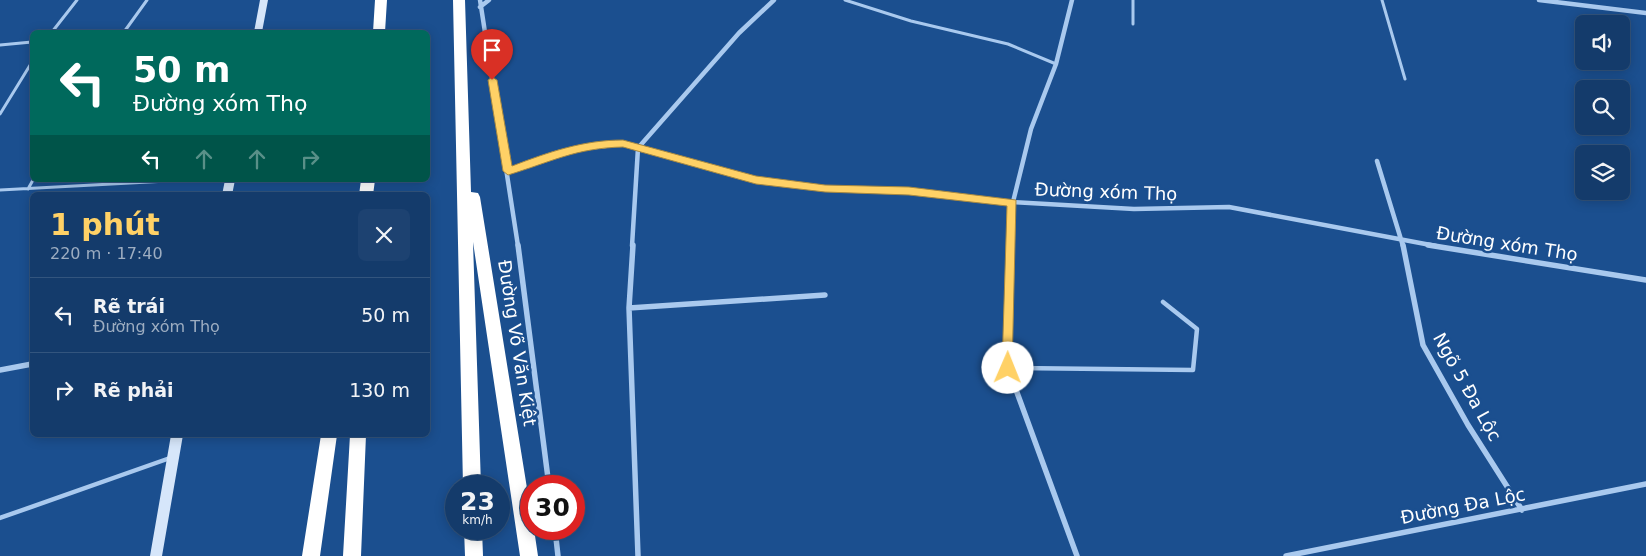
<!DOCTYPE html>
<html lang="vi">
<meta charset="utf-8">
<style>
:root{--surface:#143b6b;--page:#1d4271;--text:#f1f3f6;--muted:#9dadc1;--line:#33557e;--accent:#ffd166}
body{margin:0;font-family:"DejaVu Sans",sans-serif;background:var(--page);color:var(--text);height:100vh;display:flex;flex-direction:column;font-size:19px;white-space:nowrap}
*{box-sizing:border-box;margin:0}
p{font-size:16px;color:var(--muted)}
.icon{flex:none;width:28px;height:28px;fill:none;stroke:currentColor;stroke-width:2;stroke-linecap:round;stroke-linejoin:round}
.map{position:relative;flex:1;overflow:hidden}
.side{position:absolute;left:30px;top:192px;width:400px;height:245px;display:flex;flex-direction:column;background:var(--surface);border-radius:8px;box-shadow:0 2px 12px #0003,0 0 0 1px var(--line)}
.side>*{flex:none}
.hud{position:absolute;left:30px;top:30px;width:400px;height:152px;border-radius:8px;box-shadow:0 2px 12px #0003,0 0 0 1px var(--line);background:#00695c;color:#fff;overflow:hidden}
.controls{position:absolute;left:1575px;top:15px;display:grid;gap:10px}
.controls a{display:grid;place-items:center;width:55px;height:55px;border-radius:8px;background:var(--surface);box-shadow:0 2px 12px #0003,0 0 0 1px var(--line);font-size:25px}
.speed{position:absolute;left:445px;top:475px;display:flex;gap:10px;font-size:25px;font-weight:700;text-align:center}
.speed>*{display:grid;place-content:center;width:65px;height:65px;border-radius:50%;background:var(--surface);box-shadow:0 2px 12px #0003,0 0 0 1px var(--line);line-height:1}
.speed small{font-size:12px;font-weight:400}
.speed .limit{border:8px solid #d22;background:#fff;color:#111}
.pin{position:absolute;display:grid;place-items:center;width:42px;height:42px;color:#fff;margin:-51px -21px;border-radius:50% 50% 50% 0;rotate:-45deg;box-shadow:0 0 5px #0007}
.pin .icon{rotate:45deg}
.me{position:absolute;width:55px;margin:-28px;rotate:1deg;stroke-linejoin:round;filter:drop-shadow(0 0 4px #0008)}
.turn{display:flex;align-items:center;gap:18px;height:105px;padding:0 20px;font-size:22px}
.turn .icon{width:65px;height:65px;stroke-width:2.5}
.turn b{display:block;font-size:35px;line-height:42px}
.lanes{display:flex;align-items:center;height:48px;padding:0 20px;background:#0003;justify-content:center;gap:25px;direction:ltr}
.lanes .off{opacity:.35}
.round{display:grid;place-items:center;flex:none;width:52px;height:52px;border-radius:8px;background:var(--page)}
.headline{display:flex;align-items:center;justify-content:space-between;height:85px;padding:0 20px}
h1{font-size:30px;font-weight:700;line-height:38px;color:var(--accent)}
ul{padding:0;list-style:none}
li{display:flex;align-items:center;gap:15px;height:75px;padding:0 20px;border-top:1px solid var(--line)}
li div{flex:1}
li b{display:block;font-size:19px}
li em{font-style:normal}
.map>svg:first-child{display:block}
.lines{fill:none;stroke-linecap:round;stroke-linejoin:round}
.lane-far1{stroke:#a9c9ee;stroke-width:3}
.lane{stroke:#a9c9ee;stroke-width:4.5}
.street-far1{stroke:#a9c9ee;stroke-width:4.5}
.street{stroke:#a9c9ee;stroke-width:5.5}
.secondary{fill:#d6e6fa;fill-rule:evenodd}
.highway{fill:#fff;fill-rule:evenodd}
.route{fill:#ffd166;stroke:#a68842}
.labels{text-anchor:middle;stroke-width:5;stroke-linejoin:round;paint-order:stroke}
.street-label{font-size:18px;fill:#fff;stroke:#1b4f8f}
</style>
<div class="map">
<svg width="1646" height="556" viewBox="0 0 1646 556">
<rect width="100%" height="100%" fill="#1b4f8f"/>
<g class="lines">
<path class="lane-far1" d="M845,0l66,21 97,23 48,20
M1133,0v24
M1382,0l23,79
M52,32l25,-32
M124,32l23,-32
M0,45l32,-3
M0,114l32,-52
M28,189l5,-9
M0,190l186,-10"/>
<path class="lane" d="M1008,368l185,2 4,-41 -34,-27
M0,518l170,-60"/>
<path class="street-far1" d="M480,0l38,246
M1539,0l107,13
M480,7l9,-7
M1377,161l26,85
M508,171l70,-22 45,-5 133,36 69,8 84,3 104,11 121,7 95,-2 207,39
M632,246l6,-98 101,-115 35,-33
M1012,246l1,-44 18,-73 25,-65 16,-64"/>
<path class="street" d="M518,245l31,241
M633,245l-4,63 9,248
M1012,245l-4,123 69,188
M1403,245l20,100 45,80 54,85
M1428,245l218,35
M629,308l196,-13
M0,370l32,-6
M555,529l3,27
M1286,556l360,-72"/>
<path class="secondary" d="M260,0h8l-6,32h-8z
M225,180h10l-3,15h-10z
M171,435h12l-21,121h-12z"/>
<path class="highway" d="M375,0h12l-2,32h-12z
M453,0h12l6,192 7,1 2,4 51,316v16h3l4,27h-18l-47,-314 8,244h-18z
M361,180h14l-2,15h-14z
M321,435h16l-17,121h-18z
M350,435h16l-5,121h-18z
M464,529h18l1,27h-18z"/>
</g>
<path class="route" d="M492,77l5,3 15,86c37,-14 71,-26 111,-26l133,36 69,9 84,2 107,13 -4,171h-8l-2,-3 5,-162 -98,-11 -84,-3 -69,-8 -133,-37c-47,1 -72,15 -115,28l-5,-4 -15,-91z"/>
<g class="labels">
<g class="street-label">
<text transform="translate(1106 192) rotate(2)" y="6">Đường xóm Thọ</text>
<text transform="translate(1507 244) rotate(9)" y="6">Đường xóm Thọ</text>
<text transform="translate(517 343) rotate(81)" y="6">Đường Võ Văn Kiệt</text>
<text transform="translate(1467 387) rotate(61)" y="6">Ngõ 5 Đa Lộc</text>
<text transform="translate(1463 506) rotate(-11)" y="6">Đường Đa Lộc</text>
</g>
</g>
</svg>
<div class="controls">
<a><svg class="icon" aria-label="sound" viewBox="0 0 24 24"><path d="M4 9h4l5-4v14l-5-4H4zM17 9q2 3 0 6"/></svg></a>
<a><svg class="icon" aria-label="search" viewBox="0 0 24 24"><circle cx="10" cy="10" r="6"/><path d="M15 15l6 6"/></svg></a>
<a><svg class="icon" aria-label="layers" viewBox="0 0 24 24"><path d="M12 4l9 5-9 5-9-5zM3 14l9 5 9-5"/></svg></a>
</div>
<div class="speed"><div>23<small>km/h</small></div><div class="limit">30</div></div>
<div class="pin" style="left:492px;top:80px;background:#d93025"><svg class="icon" aria-label="arrive" viewBox="0 0 24 24"><path d="M6 21V4h12l-3 4 3 4H6"/></svg></div>
<svg class="me" style="left:1008px;top:368px" viewBox="-20 -20 40 40"><circle r="19" fill="#fff"/><path d="M0-13L10 11 0 6-10 11z" fill="#ffd166"/></svg>
<div class="hud">
<div class="turn"><svg class="icon" aria-label="left" viewBox="0 0 24 24"><path d="M17 20v-9H6M10 6l-5 5 5 5"/></svg><div><b>50 m</b>Đường xóm Thọ</div></div>
<div class="lanes"><svg class="icon" aria-label="left" viewBox="0 0 24 24"><path d="M17 20v-9H6M10 6l-5 5 5 5"/></svg><svg class="icon off" aria-label="ahead" viewBox="0 0 24 24"><path d="M12 20V5M6 11l6-6 6 6"/></svg><svg class="icon off" aria-label="ahead" viewBox="0 0 24 24"><path d="M12 20V5M6 11l6-6 6 6"/></svg><svg class="icon off" aria-label="right" viewBox="0 0 24 24"><path d="M7 20v-9h11M14 6l5 5-5 5"/></svg></div>
</div>
<section class="side">
<div class="headline"><div><h1>1 phút</h1><p>220 m · 17:40</p></div><a class="round"><svg class="icon" aria-label="close" viewBox="0 0 24 24"><path d="M6 6l12 12M18 6L6 18"/></svg></a></div>
<ul>
<li><svg class="icon" aria-label="left" viewBox="0 0 24 24"><path d="M17 20v-9H6M10 6l-5 5 5 5"/></svg><div><b>Rẽ trái</b><p>Đường xóm Thọ</p></div><em>50 m</em></li>
<li><svg class="icon" aria-label="right" viewBox="0 0 24 24"><path d="M7 20v-9h11M14 6l5 5-5 5"/></svg><div><b>Rẽ phải</b></div><em>130 m</em></li>
</ul>
</section>
</div>
